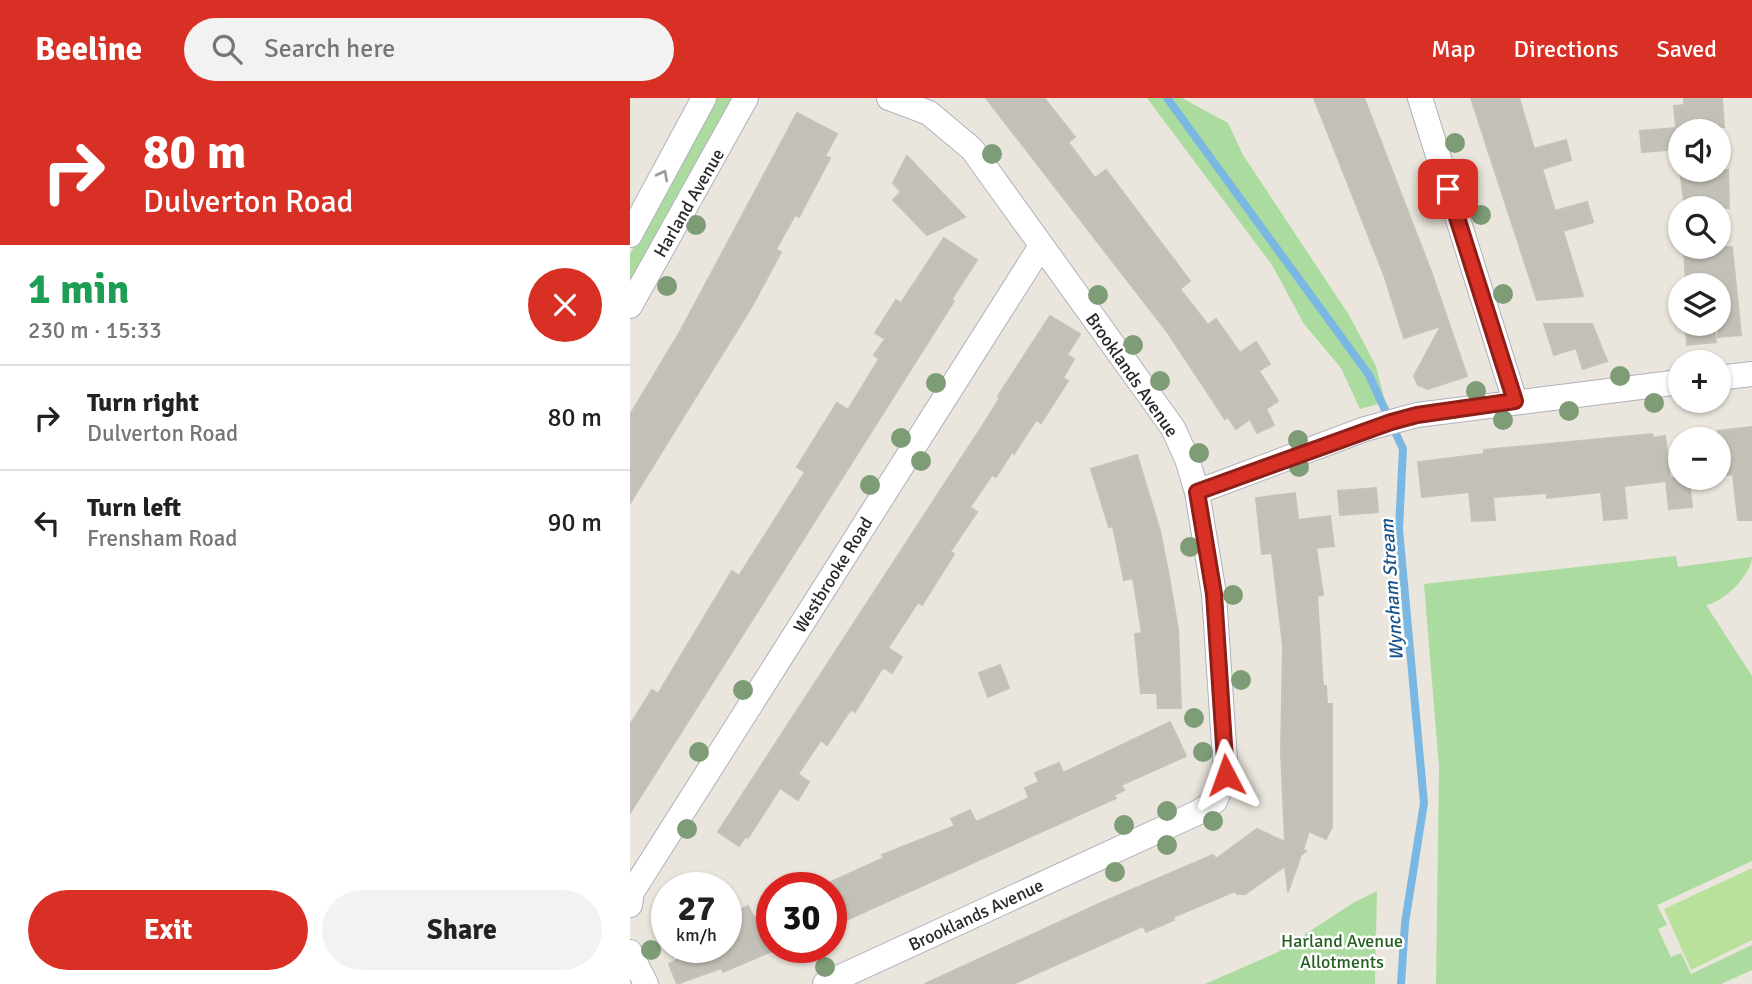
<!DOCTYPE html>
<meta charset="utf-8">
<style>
:root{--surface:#fff;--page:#f2f2f2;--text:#222;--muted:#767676;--line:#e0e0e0;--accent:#d93025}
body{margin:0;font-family:Signika,sans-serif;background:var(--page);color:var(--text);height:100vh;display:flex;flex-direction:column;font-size:26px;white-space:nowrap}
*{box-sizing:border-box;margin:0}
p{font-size:23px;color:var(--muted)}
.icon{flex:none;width:38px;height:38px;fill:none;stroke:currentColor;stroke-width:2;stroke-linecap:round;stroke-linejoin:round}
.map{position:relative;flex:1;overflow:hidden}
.drawer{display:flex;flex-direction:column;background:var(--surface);width:630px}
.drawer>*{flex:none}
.banner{background:#d93025;color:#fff;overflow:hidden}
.buttons{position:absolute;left:1038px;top:21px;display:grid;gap:14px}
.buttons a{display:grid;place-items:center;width:63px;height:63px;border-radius:50%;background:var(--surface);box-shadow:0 2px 5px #0004;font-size:35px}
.speed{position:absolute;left:21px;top:774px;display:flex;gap:14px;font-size:35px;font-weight:700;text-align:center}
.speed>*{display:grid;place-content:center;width:91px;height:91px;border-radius:50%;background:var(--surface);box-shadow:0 2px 5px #0004;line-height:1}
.speed small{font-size:18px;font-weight:400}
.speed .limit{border:10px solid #d22;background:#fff;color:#111}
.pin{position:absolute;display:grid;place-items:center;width:60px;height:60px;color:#fff;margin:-30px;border-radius:14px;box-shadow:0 4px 10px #0006}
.me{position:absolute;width:77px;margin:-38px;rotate:356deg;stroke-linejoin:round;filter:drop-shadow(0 0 5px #0008)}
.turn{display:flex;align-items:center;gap:24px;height:147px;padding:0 28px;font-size:32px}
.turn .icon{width:91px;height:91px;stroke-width:2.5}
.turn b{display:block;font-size:49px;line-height:60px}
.round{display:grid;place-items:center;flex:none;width:74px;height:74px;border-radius:37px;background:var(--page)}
.head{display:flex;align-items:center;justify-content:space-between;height:119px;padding:0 28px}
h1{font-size:42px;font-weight:800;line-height:52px;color:#1e9e55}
.button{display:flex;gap:14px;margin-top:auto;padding:14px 28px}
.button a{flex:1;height:80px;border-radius:42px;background:var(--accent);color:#fff;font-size:28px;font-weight:800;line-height:80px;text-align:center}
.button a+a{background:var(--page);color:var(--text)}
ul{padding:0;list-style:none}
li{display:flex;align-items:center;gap:21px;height:105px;padding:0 28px;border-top:2px solid var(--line)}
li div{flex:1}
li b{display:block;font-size:26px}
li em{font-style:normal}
header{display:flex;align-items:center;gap:42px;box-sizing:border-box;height:98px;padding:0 35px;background:var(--accent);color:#fff}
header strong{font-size:33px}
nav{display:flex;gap:38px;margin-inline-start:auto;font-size:24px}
.search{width:490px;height:63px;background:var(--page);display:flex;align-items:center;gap:18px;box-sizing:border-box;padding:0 24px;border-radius:38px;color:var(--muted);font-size:26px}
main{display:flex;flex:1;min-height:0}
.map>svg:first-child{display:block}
.green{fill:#abdb9f}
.pitch{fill:#bae19b}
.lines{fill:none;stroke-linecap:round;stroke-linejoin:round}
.stream{stroke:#7ab7e2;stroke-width:8}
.building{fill:#c3c0b8;stroke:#c5c2b7;stroke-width:2}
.street-casing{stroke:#b0b1bc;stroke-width:26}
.street{stroke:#fff;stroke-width:24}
.tree{fill:#7e9c76}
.oneway{stroke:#9f9f9f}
.route-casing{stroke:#8d1f18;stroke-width:18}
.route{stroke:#d93025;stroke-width:12}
.labels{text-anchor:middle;stroke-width:5;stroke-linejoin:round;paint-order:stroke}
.street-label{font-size:18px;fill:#292929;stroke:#fff}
.park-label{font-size:18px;fill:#255f21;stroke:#fff}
.water-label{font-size:19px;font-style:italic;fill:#1b558c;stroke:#fff}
</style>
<header>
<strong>Beeline</strong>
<div class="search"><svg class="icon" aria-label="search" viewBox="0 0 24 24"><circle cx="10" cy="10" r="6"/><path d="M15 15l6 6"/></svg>Search here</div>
<nav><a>Map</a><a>Directions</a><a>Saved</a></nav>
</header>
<main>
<section class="drawer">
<div class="banner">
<div class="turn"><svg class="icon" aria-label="right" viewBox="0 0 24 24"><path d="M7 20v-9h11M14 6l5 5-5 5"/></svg><div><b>80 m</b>Dulverton Road</div></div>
</div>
<div class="head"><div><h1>1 min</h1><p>230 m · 15:33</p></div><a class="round" style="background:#d93025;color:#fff"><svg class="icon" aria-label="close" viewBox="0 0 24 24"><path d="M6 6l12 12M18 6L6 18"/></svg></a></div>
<ul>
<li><svg class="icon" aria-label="right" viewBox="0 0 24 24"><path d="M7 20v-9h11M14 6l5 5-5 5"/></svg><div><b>Turn right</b><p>Dulverton Road</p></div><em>80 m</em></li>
<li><svg class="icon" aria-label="left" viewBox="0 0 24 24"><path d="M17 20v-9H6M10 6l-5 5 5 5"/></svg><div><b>Turn left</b><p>Frensham Road</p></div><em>90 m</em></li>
</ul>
<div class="button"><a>Exit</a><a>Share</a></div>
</section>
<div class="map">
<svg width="1122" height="886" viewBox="0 0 1122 886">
<rect width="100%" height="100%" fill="#eae6dd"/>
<path class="green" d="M85,0h17l-102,189v-33z
M517,0h35l46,25 15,32 106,160 27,51 9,36 -25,7 -19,-41 -37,-44 -32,-59z
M1046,458l2,11 74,-10c0,16 -27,45 -46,48l46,71v185l-95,44 10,20 -9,4 13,28 10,-4 10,21 61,-29v25l-31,14h-285l3,-217 -15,-183z
M747,793l-2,93h-170l73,-32 75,-49z"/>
<path class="pitch" d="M1122,770v72l-61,30 -27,-61z"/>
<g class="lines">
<path class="stream" d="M537,0l202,277 34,74 -4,80 25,274 -19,120 -4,61"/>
</g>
<path class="building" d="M356,0h58l31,39 -7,5 27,36 11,-8 84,111 -10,8 28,36 8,-6 24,34 16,-11 14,22 -11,7 19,30 -12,8 8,16 -17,8 -7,-14 -14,10 -8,-12 -3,2 -57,-86z
M684,0h50l68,176 35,102 -39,13 -10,-4 -4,-9 27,-50 -37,12 -20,-63z
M841,0h48l15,51 32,-9 5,20 -29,9 13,42 32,-9 6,20 -30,9 20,65 -46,4z
M1054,0h38l2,29 -44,4v18l-38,3 -2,-21 36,-3 -2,-22 10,-1z
M167,15l40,21 -12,22 5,2 -31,59 -4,-2 -19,34 5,3 -29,54 -122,197v-88l51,-85z
M277,58l58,61 -38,18 -34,-35 8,-8 -8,-9z
M1050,72h48l1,38h-44z
M314,140l33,22 -26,40 3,1 -324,512v-88l22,-35 6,4 74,-123 7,5 66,-104 -8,-5 40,-64 11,7 31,-51 -5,-4 11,-16 -10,-6 21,-33 5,3z
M1054,149h48l9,88 -23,2v-52h-32z
M420,218l30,18 -13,21 7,4 -11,19 5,3 -27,42 -5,-3 -22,34 -2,-2 -16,25 -4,-2 -22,32 7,5 -27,40 4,2 -32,51 -4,-3 -30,46 14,9 -10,16 -9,-6 -28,45 -4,-3 -24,36 -6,-5 -23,34 11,8 -11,18 -18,-12 -32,50 -2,-2 -7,10 -21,-14 261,-401 21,-33 -2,-2z
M914,226h48l15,37 -24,8 -7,-21 -22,7z
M1056,226h28l2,18 -29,3z
M1122,329v93h-14l-5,-46 -15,2v-45z
M1022,336l1,4 12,-2 5,42h19l3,29 -23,2 -3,-28 -42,5 3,32 -23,2 -3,-28 -54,6v-5l-54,4 2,23 -23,1 -3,-29 -47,5 -4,-35 66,-8v-4z
M507,357l23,76 8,40 10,58 3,79h-23l-1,-15h-16l-6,-59 7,-1 -9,-55 -9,2 -11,-54 -4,1 -18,-58z
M746,390l2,24 -38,3 -2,-24z
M665,395l3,27 32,-4 4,30 -18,2 7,47 -6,1 6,90h3l1,18h5v123l-6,12 -17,-8 -6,19 3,1 -5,4 -13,37 -3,-26 -40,28h-8l-2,-3 -62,26 1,3 -28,12 -3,-6 -130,58h-88l176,-81 112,-48 3,4 41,-30 28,13 -4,-90 2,-106 -11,-93 -10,1 -6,-56z
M370,567l9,23 -21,9 -9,-24z
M540,624l16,34 -65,29 3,5 -10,5 2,3 -285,129v-45l53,-24 -2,-3 73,-29 -4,-7 19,-9 6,12 53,-24 -4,-10 14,-6 -4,-9 24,-10 4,10z
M118,808l6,12 18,-8v41l-49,21 -2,-4 -44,16 -8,-20 18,-9 -4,-8h43v-31z"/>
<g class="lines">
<g class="street-casing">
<path id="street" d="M790,0l95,303
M0,137l74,-137
M0,208l116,-208
M1088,280l34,-4
M567,394l168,-63 52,-14 263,-33
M0,807l2,-13 409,-646
M0,854l16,32
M195,886l374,-172 16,-11 11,-26 -12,-181 -17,-102 -10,-33 -14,-31 -201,-279 -43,-36 -40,-15"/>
</g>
<use href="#street" class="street"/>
</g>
<g class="tree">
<circle cx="825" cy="45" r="10"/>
<circle cx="362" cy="56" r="10"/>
<circle cx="851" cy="117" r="10"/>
<circle cx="66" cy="127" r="10"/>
<circle cx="37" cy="188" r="10"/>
<circle cx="873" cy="196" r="10"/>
<circle cx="468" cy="197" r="10"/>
<circle cx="503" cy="247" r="10"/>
<circle cx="990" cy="278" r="10"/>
<circle cx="530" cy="283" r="10"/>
<circle cx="306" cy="285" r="10"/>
<circle cx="846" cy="293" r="10"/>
<circle cx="1024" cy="305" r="10"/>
<circle cx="939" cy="313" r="10"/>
<circle cx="873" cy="322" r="10"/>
<circle cx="271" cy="340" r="10"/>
<circle cx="668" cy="342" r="10"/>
<circle cx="569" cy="355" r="10"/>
<circle cx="291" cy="363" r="10"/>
<circle cx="669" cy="369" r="10"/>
<circle cx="240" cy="387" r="10"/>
<circle cx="560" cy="449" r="10"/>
<circle cx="603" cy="497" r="10"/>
<circle cx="611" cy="582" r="10"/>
<circle cx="113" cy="592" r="10"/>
<circle cx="564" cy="620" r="10"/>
<circle cx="69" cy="654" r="10"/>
<circle cx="573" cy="654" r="10"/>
<circle cx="537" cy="713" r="10"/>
<circle cx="583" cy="723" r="10"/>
<circle cx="494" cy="727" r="10"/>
<circle cx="57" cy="731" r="10"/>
<circle cx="537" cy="747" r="10"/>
<circle cx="485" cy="774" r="10"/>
<circle cx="21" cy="852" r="10"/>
<circle cx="195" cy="869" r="10"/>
</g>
<defs><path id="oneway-chevron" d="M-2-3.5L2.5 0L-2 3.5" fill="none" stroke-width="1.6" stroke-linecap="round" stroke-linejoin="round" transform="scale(1.75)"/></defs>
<use class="oneway" href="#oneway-chevron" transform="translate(33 77) rotate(-62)"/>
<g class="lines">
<g class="route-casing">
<path id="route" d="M596,677l-12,-181 -17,-102 194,-70 26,-7 98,-14 -67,-212"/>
</g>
<use href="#route" class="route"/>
</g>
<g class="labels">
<g class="street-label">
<text transform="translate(59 105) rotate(-60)" y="6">Harland Avenue</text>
<text transform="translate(502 277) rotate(55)" y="6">Brooklands Avenue</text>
<text transform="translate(203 477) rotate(-58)" y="6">Westbrooke Road</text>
<text transform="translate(346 817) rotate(-25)" y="6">Brooklands Avenue</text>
</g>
<g class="park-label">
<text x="712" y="849">Harland Avenue<tspan x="712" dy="21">Allotments</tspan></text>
</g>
<g class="water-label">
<text transform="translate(761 492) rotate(-94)" y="7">Wyncham Stream</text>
</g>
</g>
</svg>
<div class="buttons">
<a><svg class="icon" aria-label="sound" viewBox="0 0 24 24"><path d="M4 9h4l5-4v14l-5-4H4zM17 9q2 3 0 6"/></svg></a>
<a><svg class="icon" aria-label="search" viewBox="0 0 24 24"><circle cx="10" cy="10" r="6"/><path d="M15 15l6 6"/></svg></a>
<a><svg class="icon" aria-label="layers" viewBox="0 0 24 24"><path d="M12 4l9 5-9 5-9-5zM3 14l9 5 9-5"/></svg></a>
<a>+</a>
<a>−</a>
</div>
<div class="speed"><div>27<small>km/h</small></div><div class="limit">30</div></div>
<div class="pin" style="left:818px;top:91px;background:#d93025"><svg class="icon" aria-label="arrive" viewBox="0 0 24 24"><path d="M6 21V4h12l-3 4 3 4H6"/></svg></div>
<svg class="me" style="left:596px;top:677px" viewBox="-20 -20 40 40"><path d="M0-17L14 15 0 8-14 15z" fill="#d93025" stroke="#fff" stroke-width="4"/></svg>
</div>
</main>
